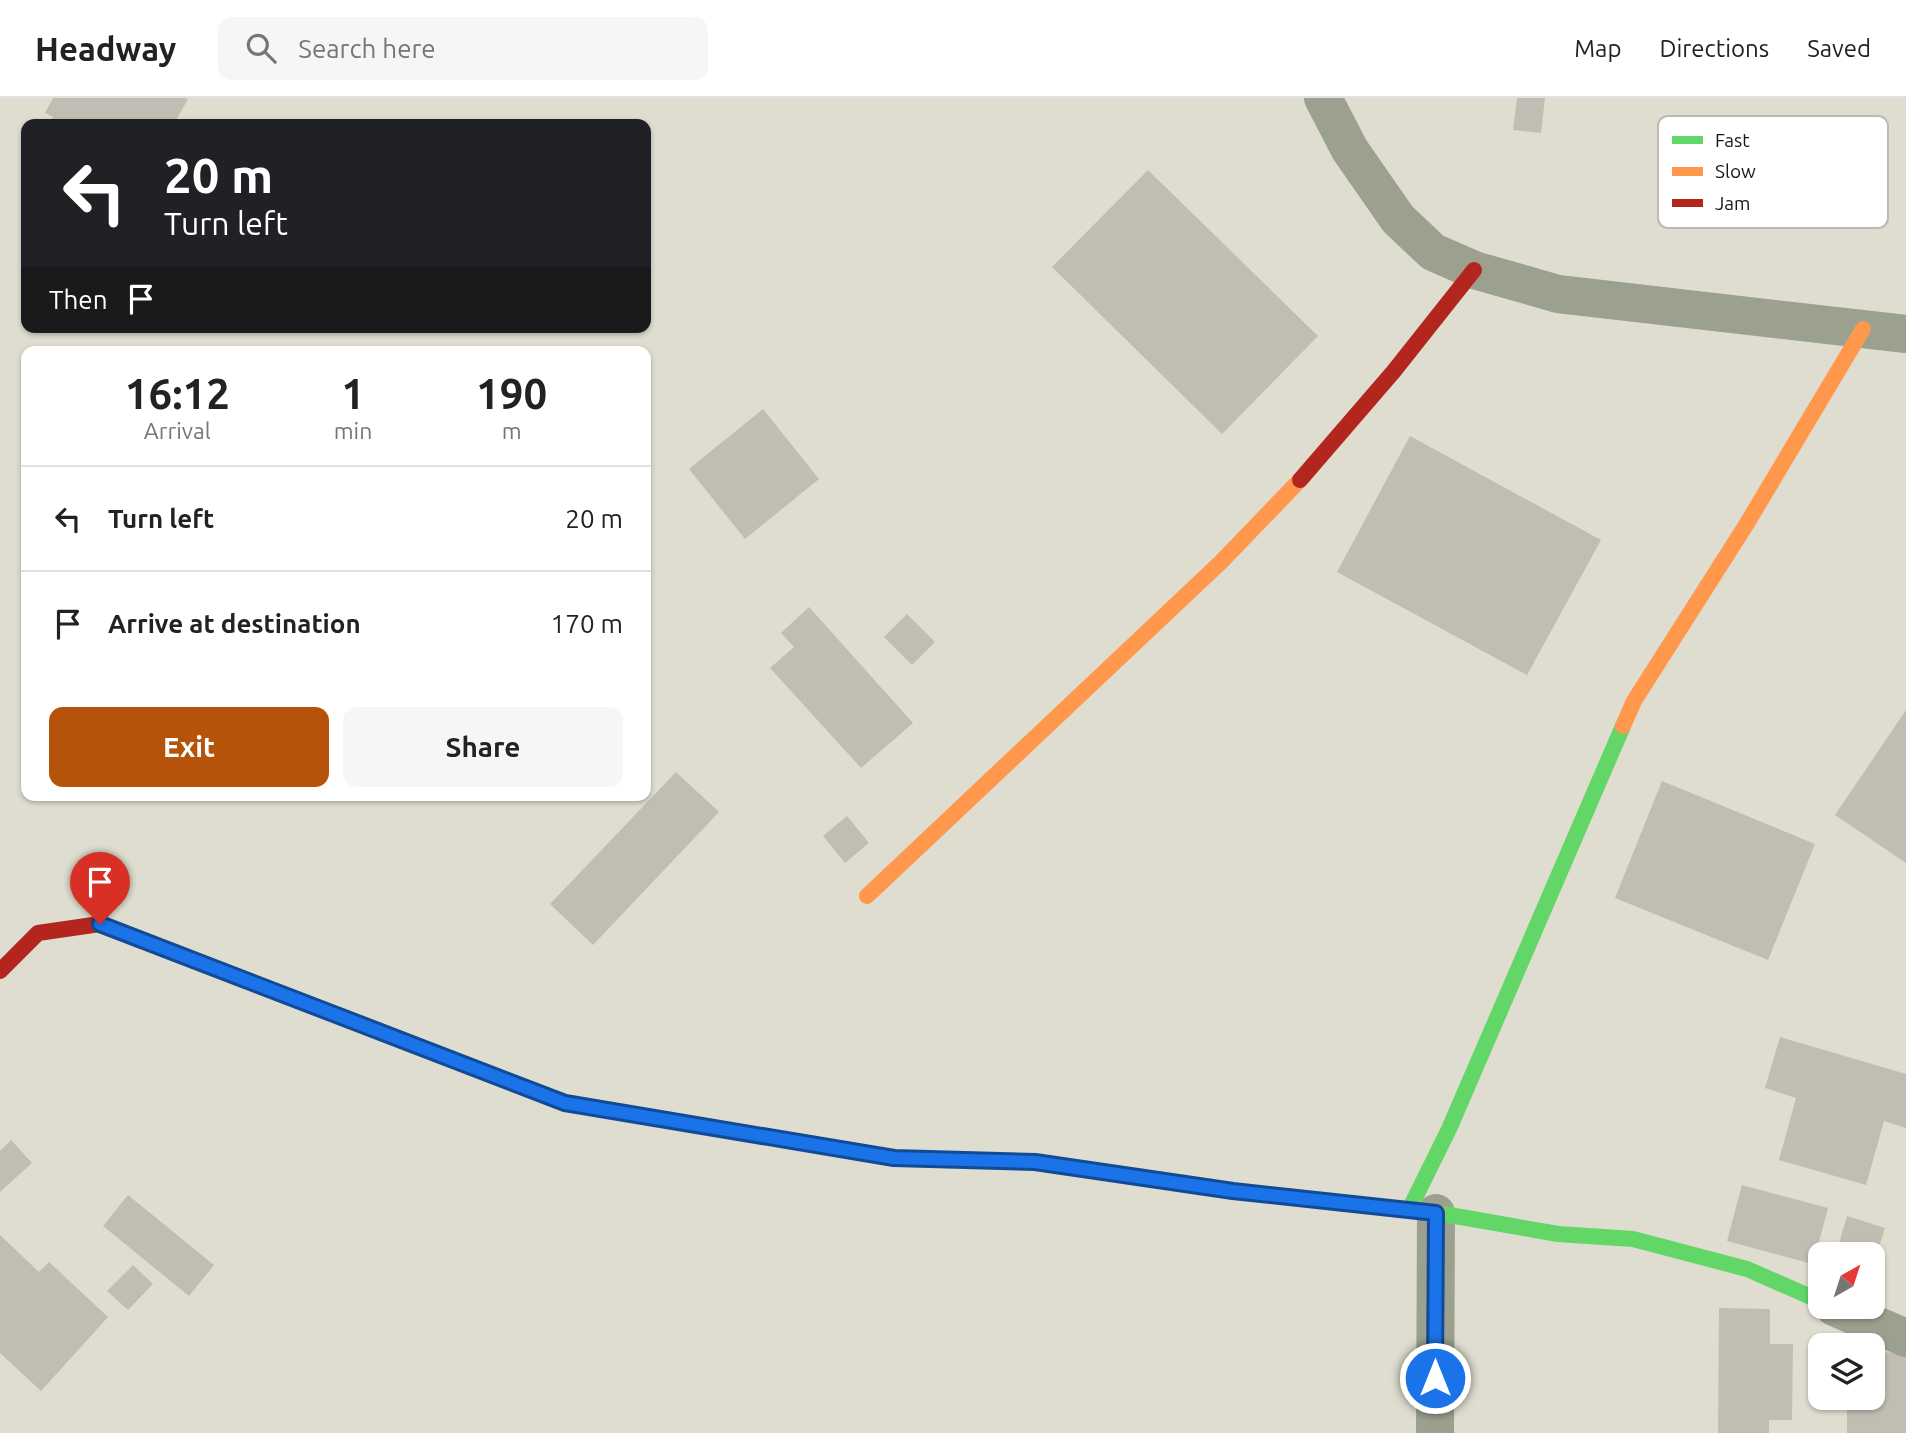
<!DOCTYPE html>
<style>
:root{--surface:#fff;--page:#f6f6f6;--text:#222;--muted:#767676;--line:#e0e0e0;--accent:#b45309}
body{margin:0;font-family:Ubuntu,sans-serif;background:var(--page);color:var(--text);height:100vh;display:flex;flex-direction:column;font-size:26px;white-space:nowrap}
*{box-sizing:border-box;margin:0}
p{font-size:23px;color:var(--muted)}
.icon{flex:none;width:38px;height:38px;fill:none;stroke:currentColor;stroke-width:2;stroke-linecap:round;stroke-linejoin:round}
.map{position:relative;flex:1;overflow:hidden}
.sheet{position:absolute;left:21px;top:248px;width:630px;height:455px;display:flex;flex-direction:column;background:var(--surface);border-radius:14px;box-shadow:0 2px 5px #0004}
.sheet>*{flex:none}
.banner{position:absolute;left:21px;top:21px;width:630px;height:214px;border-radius:14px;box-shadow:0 2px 5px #0004;background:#202124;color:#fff;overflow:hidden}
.needle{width:46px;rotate:39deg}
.controls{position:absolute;left:1808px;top:1144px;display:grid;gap:14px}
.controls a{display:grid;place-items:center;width:77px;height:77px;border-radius:14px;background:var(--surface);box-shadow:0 2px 5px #0004;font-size:35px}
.pin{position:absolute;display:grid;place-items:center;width:60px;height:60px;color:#fff;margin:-72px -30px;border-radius:50% 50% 50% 0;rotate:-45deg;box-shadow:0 0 7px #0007}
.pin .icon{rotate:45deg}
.me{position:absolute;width:77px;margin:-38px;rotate:0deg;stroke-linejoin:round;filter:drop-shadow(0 0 5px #0008)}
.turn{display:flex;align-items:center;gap:24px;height:147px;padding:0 28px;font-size:32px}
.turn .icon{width:91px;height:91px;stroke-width:2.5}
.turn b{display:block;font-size:49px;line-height:60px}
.then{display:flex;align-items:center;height:66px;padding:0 28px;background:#0003;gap:14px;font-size:26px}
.eta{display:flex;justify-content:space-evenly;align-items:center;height:119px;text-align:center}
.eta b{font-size:42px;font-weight:700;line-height:49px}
.action{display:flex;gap:14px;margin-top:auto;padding:14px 28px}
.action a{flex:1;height:80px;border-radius:14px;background:var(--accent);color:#fff;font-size:28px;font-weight:700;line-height:80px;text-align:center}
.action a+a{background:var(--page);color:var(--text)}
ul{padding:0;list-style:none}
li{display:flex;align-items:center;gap:21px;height:105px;padding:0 28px;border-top:2px solid var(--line)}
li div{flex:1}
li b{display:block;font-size:26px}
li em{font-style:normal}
header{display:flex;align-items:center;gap:42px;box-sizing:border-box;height:98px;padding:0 35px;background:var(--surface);border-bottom:2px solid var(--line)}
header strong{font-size:33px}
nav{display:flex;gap:38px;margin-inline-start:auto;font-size:24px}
.search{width:490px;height:63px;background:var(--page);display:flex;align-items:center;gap:18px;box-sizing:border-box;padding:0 24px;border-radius:14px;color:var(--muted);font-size:26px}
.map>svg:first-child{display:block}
.building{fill:#c0beb3}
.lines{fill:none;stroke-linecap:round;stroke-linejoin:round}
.street{stroke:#9ba18e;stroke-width:38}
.fast{stroke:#63d668;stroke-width:16}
.slow{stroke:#ff974d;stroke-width:16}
.jam{stroke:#b3261e;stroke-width:16}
.route-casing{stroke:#114b97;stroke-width:18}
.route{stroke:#1a73e8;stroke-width:12}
.key{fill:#fff;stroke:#babab7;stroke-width:2}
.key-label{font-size:19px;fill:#18180e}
</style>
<header>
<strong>Headway</strong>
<div class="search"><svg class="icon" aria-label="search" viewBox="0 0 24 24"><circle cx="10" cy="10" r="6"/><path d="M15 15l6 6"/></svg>Search here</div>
<nav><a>Map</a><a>Directions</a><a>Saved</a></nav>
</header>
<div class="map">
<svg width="1906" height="1335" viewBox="0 0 1906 1335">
<rect width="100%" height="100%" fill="#deddcf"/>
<path class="building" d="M53,0h132l3,1 -14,25h-125l4,-7 -8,-4z
M1517,0h28l-4,35 -28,-3z
M1148,72l170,166 -96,98 -170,-167z
M763,311l56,70 -74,60 -56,-70z
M1410,338l191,104 -74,135 -190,-103z
M809,509l104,116 -52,45 -91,-100 24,-21 -13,-14z
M907,516l28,28 -23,23 -28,-28z
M1906,612v153l-71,-48z
M676,674l43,40 -126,133 -43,-41z
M1662,683l153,63 -47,116 -153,-62z
M847,718l22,27 -24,20 -22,-27z
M1780,939l126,37v54l-22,-7 -18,64 -87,-25 17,-62 -31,-10z
M11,1042l21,23 -32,29v-41z
M1742,1087l86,23 -15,56 -86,-23z
M128,1097l86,70 -25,31 -86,-70z
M1847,1118l38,12 -12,38 -1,-11h-21l-14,-5z
M0,1137l39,37 10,-10 59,55 -67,74 -41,-38z
M133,1167l20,19 -25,26 -21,-19z
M1719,1210l51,1v35h23l-1,76h-23v13h-51z
M1872,1254l34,1v80h-59v-35h25z"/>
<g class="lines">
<path class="street" d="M1323,0l27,52 48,69 35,33 41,18 84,24 348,40
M1834,1209l72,31
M1435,1335l1,-220"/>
<path class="fast" d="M249,883l316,122 283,47
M1409,1112l40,-81 174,-403
M1438,1115l120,21 75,5 114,30 73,32"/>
<path class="slow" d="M1623,628l11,-25 112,-176 117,-196
M867,798l354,-334 79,-82
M848,1052l46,8 141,4 198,29 205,22"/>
<path class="jam" d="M1300,382l94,-109 80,-101
M0,873l38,-38 62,-9 149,57"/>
</g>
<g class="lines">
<g class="route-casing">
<path id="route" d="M100,826l465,179 329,55 141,4 198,29 203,22 -1,165"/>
</g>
<use href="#route" class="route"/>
</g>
<rect x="1658" y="18" width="230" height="112" rx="10" class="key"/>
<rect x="1672" y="38" width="31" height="8" fill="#63d668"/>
<rect x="1672" y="69" width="31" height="9" fill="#ff974d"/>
<rect x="1672" y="101" width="31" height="8" fill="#b3261e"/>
<g class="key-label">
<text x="1715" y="49">Fast</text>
<text x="1715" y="80">Slow</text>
<text x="1715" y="112">Jam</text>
</g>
</svg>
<div class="controls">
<a><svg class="needle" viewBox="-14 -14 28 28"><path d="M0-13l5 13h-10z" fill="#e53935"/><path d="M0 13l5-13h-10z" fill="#767676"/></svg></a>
<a><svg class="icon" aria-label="layers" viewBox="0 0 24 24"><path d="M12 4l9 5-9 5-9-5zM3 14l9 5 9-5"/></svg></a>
</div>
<div class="pin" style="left:100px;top:826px;background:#d93025"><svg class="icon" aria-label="arrive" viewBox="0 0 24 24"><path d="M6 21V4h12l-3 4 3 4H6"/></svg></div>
<svg class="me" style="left:1435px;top:1280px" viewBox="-20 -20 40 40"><circle r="17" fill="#1a73e8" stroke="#fff" stroke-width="3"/><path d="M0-11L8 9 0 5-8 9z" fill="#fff"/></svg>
<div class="banner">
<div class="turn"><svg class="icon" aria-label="left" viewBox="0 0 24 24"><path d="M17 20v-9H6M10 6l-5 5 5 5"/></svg><div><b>20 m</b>Turn left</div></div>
<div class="then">Then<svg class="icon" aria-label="arrive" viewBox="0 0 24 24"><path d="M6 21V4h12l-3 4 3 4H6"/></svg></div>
</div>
<section class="sheet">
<div class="eta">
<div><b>16:12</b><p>Arrival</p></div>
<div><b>1</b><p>min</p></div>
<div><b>190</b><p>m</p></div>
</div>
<ul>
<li><svg class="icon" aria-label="left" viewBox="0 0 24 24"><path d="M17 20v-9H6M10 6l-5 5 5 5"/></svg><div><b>Turn left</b></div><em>20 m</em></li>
<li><svg class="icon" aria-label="arrive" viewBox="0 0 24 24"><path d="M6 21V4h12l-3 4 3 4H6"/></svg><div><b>Arrive at destination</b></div><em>170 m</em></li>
</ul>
<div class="action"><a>Exit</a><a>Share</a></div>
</section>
</div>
